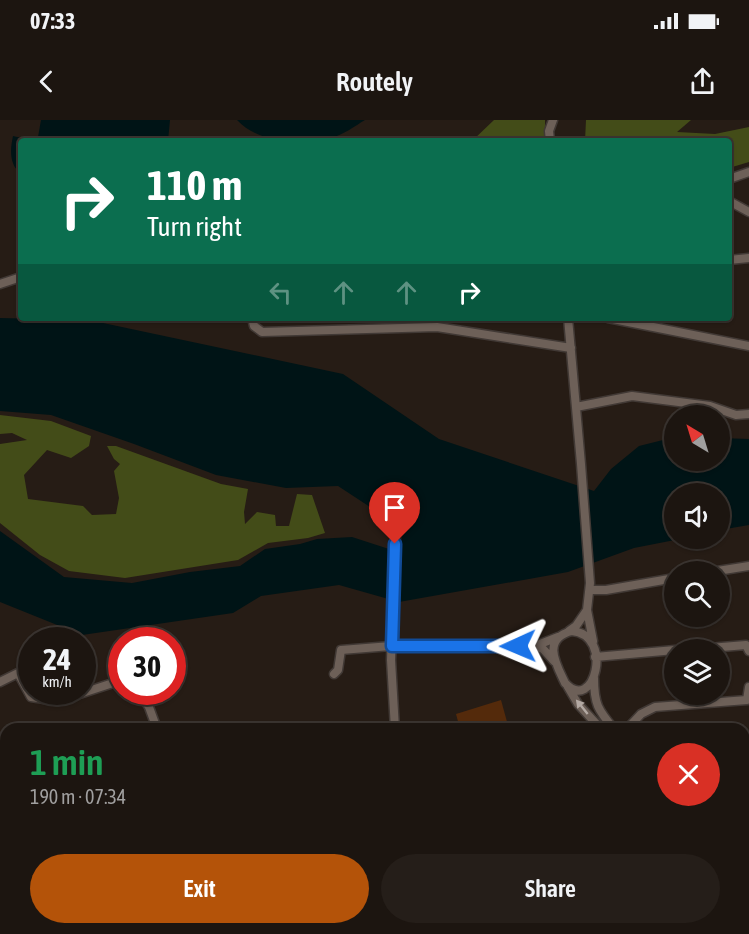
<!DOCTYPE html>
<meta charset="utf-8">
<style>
:root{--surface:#1c1510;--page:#251e19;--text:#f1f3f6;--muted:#a09f9f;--line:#3a3430;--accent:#b45309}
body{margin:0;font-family:"Asap Condensed",sans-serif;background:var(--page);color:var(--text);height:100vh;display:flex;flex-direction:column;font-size:22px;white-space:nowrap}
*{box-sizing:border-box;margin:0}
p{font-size:20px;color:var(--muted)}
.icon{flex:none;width:33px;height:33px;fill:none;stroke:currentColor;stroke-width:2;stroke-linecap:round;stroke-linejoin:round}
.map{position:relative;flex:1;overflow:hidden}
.details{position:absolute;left:0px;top:603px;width:750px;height:212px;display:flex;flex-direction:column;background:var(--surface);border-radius:18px 18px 0 0;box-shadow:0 2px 4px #0004,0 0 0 2px var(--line)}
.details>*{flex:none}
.hud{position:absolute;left:18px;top:18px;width:714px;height:183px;border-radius:6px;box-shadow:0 2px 4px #0004,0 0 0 2px var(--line);background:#0b6e4f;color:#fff;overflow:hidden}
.needle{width:39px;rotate:322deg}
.buttons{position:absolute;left:664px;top:285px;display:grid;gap:12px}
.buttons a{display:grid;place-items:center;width:66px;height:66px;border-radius:50%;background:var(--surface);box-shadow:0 2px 4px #0004,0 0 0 2px var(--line);font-size:30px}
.speed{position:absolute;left:18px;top:507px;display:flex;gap:12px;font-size:30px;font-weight:700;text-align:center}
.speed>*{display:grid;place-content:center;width:78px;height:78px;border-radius:50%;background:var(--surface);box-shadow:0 2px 4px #0004,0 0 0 2px var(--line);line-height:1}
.speed small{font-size:15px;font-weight:400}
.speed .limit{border:9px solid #d22;background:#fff;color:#111}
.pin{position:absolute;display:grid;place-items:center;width:51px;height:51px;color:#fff;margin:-62px -26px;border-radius:50% 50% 50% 0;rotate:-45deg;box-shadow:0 0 6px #0007}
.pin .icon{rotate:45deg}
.me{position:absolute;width:66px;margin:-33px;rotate:269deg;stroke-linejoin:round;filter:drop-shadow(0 0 4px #0008)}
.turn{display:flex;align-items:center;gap:21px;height:126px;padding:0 30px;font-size:27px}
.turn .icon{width:78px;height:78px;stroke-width:2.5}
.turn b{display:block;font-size:42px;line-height:51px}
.lanes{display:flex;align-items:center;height:57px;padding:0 30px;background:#0003;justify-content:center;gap:30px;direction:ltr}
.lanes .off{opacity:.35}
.round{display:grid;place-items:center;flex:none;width:63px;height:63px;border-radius:32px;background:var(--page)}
.head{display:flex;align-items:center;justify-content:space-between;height:102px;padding:0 30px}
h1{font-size:36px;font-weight:600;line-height:45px;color:#1e9e55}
.primary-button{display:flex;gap:12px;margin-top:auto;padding:12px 30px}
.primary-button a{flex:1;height:69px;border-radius:36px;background:var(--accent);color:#fff;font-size:24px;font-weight:600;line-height:69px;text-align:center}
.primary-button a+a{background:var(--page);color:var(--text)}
.status{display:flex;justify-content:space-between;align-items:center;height:42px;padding:0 30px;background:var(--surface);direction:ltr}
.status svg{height:16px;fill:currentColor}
header{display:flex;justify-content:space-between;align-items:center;height:78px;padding:0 30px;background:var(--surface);font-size:27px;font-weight:600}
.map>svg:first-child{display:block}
.forest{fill:#434c18}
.water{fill:#001416}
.building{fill:#542a0b}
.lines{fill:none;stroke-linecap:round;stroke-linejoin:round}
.minor-casing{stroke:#413935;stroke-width:11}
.minor{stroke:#6d6058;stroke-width:8}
.oneway{fill:#b3a9a3}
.route-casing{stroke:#114b97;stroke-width:15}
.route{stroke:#1a73e8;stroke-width:10}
</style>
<div class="status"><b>07:33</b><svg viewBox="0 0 49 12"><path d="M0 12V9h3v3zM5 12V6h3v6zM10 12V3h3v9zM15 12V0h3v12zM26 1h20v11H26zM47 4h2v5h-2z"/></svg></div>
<header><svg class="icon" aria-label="back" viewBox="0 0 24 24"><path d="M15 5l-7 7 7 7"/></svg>Routely<svg class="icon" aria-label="share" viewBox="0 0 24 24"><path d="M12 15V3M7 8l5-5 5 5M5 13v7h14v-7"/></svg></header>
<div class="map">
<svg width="749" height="814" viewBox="0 0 749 814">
<rect width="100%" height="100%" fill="#261c15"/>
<path class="forest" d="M494,0h51v21h-73z
M586,0h105l-14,12 38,2 34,-7v35l-20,6v-27h-144z
M0,295l51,6 40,15 -2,10 -18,12 -24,-8 -23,25 4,24 55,7 9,9 24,-1 3,-16 -5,-27 6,-7 -6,-5 -7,-13h9l105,38 27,5 -4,23 1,12 12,-12 18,3 1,11h13l8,-32 15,1 13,38 -17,5 -40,5 -30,17 -113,18 -56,-7 -29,-16 -40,-32v-79l27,-4 -15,-7 -12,1z"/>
<path class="water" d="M41,0h129l-2,21h-147v33c-12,-10 -11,-24 -8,-38l17,4 8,-3z
M237,0h128c-10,6 -22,15 -34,18 -30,7 -72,6 -94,-18z
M0,198l89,2 254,54 96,65 155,52 17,-22 28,-23 36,-9v23h45v-22l29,1v86l-29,5v-36h-45v44l5,1 -46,9 -66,24 -169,30 -60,-17 -78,11 -28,17 -151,22 -82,-33v-71l64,46 68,6 58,-11 50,-6 25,-17 35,-5 17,-5 35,-2 37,12h11l2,-11 -9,-16 -55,-36 -52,2 -70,-13 -82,-31 -83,-29 -51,-4z"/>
<path class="building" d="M501,580l8,29h-49l-4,-15z"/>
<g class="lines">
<g class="minor-casing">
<path id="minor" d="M550,21l-1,-10 4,-11
M729,59l20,-7
M729,81l20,11
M729,140l20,-2
M0,164l21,-7
M252,198l2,8 8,6 175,-5 134,21
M568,198l13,146 9,119 -3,27
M608,198l141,28
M576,287l56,-11 78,10 26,9 13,-1
M395,424l-4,116 4,69
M711,452l38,-6
M590,470h16l69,-12
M569,511l7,-5 11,-16 6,31
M572,511c43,4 22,84 -7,52 -9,-19 -24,-44 7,-52z
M685,530l61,-5 3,6
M595,537l80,-7
M554,541l-11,-12 -8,-3 23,-9
M334,554l4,-4 3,-20 50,-4h144
M594,558c0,26 4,32 20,51
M0,562l18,-9 13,24 27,4 58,-19 6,1
M568,567l10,17 23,25
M139,572l10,15 8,22
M627,609l14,-15 14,-7 92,-7 2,-13
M744,710l5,-5
M0,723l6,-1
M744,755l5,6
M744,772l5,5
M98,814l2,-6"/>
</g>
<use href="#minor" class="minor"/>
</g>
<defs><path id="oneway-solid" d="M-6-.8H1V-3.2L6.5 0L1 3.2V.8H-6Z" transform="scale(1.5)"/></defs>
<use class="oneway" href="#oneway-solid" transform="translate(582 587) rotate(-129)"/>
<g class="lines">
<g class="route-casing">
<path id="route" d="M395,424l-3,102h126"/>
</g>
<use href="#route" class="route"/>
</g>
</svg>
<div class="buttons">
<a><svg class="needle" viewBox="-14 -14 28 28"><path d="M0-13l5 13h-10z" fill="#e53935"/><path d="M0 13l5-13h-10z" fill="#a09f9f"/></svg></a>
<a><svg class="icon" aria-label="sound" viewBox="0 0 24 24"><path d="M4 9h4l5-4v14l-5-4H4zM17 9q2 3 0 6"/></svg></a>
<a><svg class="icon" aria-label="search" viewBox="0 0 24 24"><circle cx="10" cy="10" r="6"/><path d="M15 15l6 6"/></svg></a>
<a><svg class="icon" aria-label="layers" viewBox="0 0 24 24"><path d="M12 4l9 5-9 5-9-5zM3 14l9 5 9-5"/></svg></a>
</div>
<div class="speed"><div>24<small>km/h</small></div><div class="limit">30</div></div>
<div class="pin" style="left:395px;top:424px;background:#d93025"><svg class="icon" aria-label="arrive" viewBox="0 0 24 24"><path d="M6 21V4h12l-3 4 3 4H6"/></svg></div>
<svg class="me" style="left:518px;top:526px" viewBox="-20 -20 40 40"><path d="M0-17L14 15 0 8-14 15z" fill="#1a73e8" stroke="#fff" stroke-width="4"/></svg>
<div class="hud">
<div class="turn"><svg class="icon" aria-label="right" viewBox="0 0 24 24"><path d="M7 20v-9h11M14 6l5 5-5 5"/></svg><div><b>110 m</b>Turn right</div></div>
<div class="lanes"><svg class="icon off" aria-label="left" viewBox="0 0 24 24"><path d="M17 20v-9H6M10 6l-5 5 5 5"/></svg><svg class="icon off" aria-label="ahead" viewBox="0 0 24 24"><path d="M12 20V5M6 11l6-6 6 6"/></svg><svg class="icon off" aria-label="ahead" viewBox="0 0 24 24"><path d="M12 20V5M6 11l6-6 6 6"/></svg><svg class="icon" aria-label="right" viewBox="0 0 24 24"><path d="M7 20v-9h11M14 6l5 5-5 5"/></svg></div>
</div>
<section class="details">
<div class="head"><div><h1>1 min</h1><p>190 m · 07:34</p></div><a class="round" style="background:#d93025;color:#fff"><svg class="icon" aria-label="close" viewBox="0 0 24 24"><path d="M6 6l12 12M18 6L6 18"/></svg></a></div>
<div class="primary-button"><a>Exit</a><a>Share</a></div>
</section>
</div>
